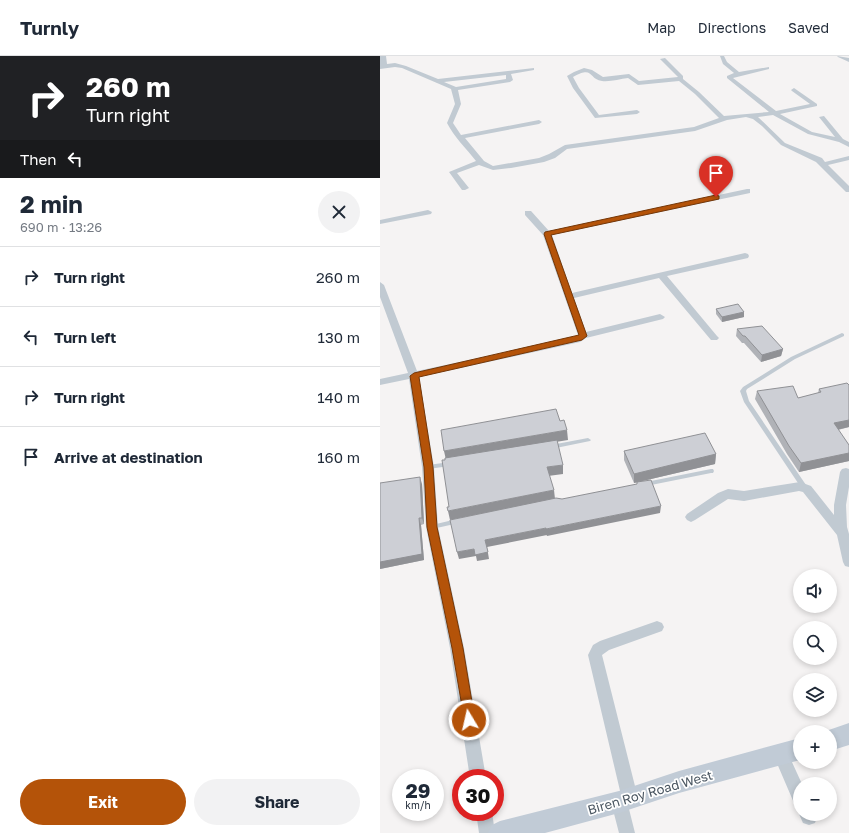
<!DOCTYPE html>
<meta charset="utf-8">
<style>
:root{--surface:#fff;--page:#f2f2f3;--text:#1f2937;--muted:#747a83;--line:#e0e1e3;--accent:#b45309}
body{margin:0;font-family:"Golos Text",sans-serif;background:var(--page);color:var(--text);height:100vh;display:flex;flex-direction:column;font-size:15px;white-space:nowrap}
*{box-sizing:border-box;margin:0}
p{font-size:13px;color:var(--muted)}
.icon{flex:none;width:22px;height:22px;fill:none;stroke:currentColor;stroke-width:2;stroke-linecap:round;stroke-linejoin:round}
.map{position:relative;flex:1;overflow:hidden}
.drawer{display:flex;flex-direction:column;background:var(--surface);width:380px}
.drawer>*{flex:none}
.guide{background:#202124;color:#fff;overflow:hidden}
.controls{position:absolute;left:413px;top:513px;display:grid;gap:8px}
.controls a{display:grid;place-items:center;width:44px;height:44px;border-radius:50%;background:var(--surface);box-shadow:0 2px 6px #0003;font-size:20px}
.speed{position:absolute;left:12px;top:713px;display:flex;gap:8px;font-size:20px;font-weight:700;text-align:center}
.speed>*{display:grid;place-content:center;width:52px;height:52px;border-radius:50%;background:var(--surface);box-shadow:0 2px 6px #0003;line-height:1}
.speed small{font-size:10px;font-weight:400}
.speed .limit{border:6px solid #d22;background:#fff;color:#111}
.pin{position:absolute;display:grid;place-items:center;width:34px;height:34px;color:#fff;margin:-41px -17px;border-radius:50% 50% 50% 0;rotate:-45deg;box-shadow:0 0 4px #0007}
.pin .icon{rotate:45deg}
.me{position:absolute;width:44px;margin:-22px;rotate:351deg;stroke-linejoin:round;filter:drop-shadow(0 0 3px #0008)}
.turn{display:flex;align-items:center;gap:14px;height:84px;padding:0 20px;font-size:18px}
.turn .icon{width:52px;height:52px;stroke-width:2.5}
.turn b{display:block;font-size:28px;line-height:34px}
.then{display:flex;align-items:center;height:38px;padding:0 20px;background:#0003;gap:8px;font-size:15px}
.round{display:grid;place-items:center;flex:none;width:42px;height:42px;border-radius:21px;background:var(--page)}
.head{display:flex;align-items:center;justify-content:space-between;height:68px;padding:0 20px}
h1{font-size:24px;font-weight:700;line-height:30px}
.cta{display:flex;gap:8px;margin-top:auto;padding:8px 20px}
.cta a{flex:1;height:46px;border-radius:24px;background:var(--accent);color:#fff;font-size:16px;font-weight:700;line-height:46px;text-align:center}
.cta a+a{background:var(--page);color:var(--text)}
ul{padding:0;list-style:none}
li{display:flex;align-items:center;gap:12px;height:60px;padding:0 20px;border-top:1px solid var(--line)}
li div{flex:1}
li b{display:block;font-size:15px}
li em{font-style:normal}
header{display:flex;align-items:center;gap:24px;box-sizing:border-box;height:56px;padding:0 20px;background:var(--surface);border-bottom:1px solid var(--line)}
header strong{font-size:19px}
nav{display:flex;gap:22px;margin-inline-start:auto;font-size:14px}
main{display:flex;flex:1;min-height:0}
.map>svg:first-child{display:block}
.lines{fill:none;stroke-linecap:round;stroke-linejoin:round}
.lane{fill:#c1cad2;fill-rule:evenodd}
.street{fill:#c1cad2;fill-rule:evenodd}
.secondary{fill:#c1cbd6;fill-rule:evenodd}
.wall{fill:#b0b2b7}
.shaded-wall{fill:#909195}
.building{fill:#cdcfd5;stroke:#909195}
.route{fill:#b45309;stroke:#753606}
.labels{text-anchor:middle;stroke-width:3.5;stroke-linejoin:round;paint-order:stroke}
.near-street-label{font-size:13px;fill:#4a5661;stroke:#fff}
</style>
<header>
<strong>Turnly</strong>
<nav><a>Map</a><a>Directions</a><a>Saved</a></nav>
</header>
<main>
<section class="drawer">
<div class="guide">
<div class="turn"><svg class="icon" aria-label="right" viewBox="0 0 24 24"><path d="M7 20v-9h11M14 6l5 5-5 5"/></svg><div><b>260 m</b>Turn right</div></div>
<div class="then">Then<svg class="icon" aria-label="left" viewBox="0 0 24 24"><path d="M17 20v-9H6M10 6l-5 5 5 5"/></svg></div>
</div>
<div class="head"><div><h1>2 min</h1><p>690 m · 13:26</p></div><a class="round"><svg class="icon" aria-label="close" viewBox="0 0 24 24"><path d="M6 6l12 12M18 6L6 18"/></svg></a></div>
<ul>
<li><svg class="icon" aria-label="right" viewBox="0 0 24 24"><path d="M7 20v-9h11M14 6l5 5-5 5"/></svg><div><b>Turn right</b></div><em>260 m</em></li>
<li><svg class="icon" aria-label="left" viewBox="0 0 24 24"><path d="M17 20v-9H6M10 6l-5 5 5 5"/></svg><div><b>Turn left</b></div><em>130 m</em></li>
<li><svg class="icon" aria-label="right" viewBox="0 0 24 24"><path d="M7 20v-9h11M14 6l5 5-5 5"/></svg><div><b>Turn right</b></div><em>140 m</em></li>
<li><svg class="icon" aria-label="arrive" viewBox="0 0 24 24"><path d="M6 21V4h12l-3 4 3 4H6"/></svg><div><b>Arrive at destination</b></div><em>160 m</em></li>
</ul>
<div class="cta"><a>Exit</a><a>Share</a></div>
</section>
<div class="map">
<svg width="469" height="777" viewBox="0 0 469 777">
<rect width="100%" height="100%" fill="#f5f3f3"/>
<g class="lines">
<path class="lane" d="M462,277l2,1v2l-49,23 -48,30 -1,2 3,10 57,84 1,2 -1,2h-4l-58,-87 -4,-11 3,-4 48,-30z
M208,382l3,2 -1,1 -39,8 -3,-2 3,-2z
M70,406l2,1 1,1 -1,1 -2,1 -22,3h-2l-1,-2 1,-2h2z
M331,413h2l1,2 -1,2h-2l-65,13h-2l-1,-2 1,-2h2z
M77,463h2l1,2 -1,2 -27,6h-2l-1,-2 1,-2h2z"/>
<path class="street" d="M0,0h6l1,8 8,-1 11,3 32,13 96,-11v2l-23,4 2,6 -3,2 -52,8 3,14 -8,19 8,12 78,-15 3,2 -3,2 -74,14 19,23 9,5 46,-8 10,-4 16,-9 129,-18 25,-9 -24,-24 -16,-13 -41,4 -10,-7c-8,1 -18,4 -26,3 -14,-2 -8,-16 -29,-4l6,11 20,27 38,-5 3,2 -3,2 -42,4 -22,-30 -6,-12 7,-4 10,-4 8,2 11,7 26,-3 10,7 39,-4 -18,-18 5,-1 18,18v3l16,13 25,24 45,-4 -42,-34v-2l7,-3 -11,-9 -3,-8h4l3,6 12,10 30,-5v2l-36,9 43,33 34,-7 -18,-13 -1,-1 3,-2 23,16v2l-37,8 32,18 23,5 -16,-20 5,-1 19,23 6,3v5l-10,-5 -31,-8 -35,-19 -15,2 27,26 37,15 3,4 24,-6v4l-21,5 21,21v6h-3l-30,-30 -35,-17 -19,-19 -9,-7 -7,-2 -19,3 -32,11 -128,18 -12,9 -11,4 -33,6 -18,2 -14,-5 -22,8 12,15 -4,2h-3l-13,-18 27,-11c-10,-13 -22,-24 -29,-38l8,-19 -4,-15 -49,-21 -7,-1 -15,2zM126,19v4l-50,8 -12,-5z
M457,0l12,2v4l-11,-5z
M367,133h3v4l-198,42 20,58 173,-40 3,1 1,2 -1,2 -81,18 50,60 2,2 -2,2h-6l-52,-62 -85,20 12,34 74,-18 5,3 -2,2 -77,19 -6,4 -161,35 15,90 4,60 26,121 22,130h-16l-20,-130 -24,-121 -4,-60 -13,-88 -29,6v-6l28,-6 -28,-76v-15l4,3 33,86 160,-34 1,-2 -35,-100 -18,-20v-4h6l18,20z
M48,154l4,2 -1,2 -51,10v-4z
M466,412l3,1v18l-3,18 1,22 2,7v33l-4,-1 -2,-4 -6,-27 -34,-43 -4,-1 -55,10 -16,-2 -33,21 -4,2 -4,-2 -2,-3 2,-3 31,-21 10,-4 16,2 56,-9 11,4 23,29v-10l6,-33 2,-3z
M277,565l5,2 2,4 -2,4 -53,19 -7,5 36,143 -2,6 -6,2 -2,-1 7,28h-16l-8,-31 2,-6 6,-2 2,1 -33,-140 5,-10 7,-4z
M401,690l5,3 16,35h-2v21l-6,-2 -21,-49 3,-5z
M96,756h16l3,21h-16z
M420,756v2h16l1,3 -2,6 -6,2 -6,-2 -4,-9z"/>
<path class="secondary" d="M469,667v22l-19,6v-19h-7z
M420,682v22l-121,33 -60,20 -74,20h-57l4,-8 8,-4 119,-30 60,-20z"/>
</g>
<path class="wall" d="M336,253l28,3v5l-22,5 -6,-8z
M357,273l46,20 -2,7 -20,6 -17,-19h-2l-6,-7z
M469,329v42l-11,3 11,15v16l-50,11 -12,-18 -32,-55 2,-8 41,7 20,-5 1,-4z
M244,395l92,3 -1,10 -81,19 -10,-23z
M42,428l2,40 -3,1 3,35 -44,9z"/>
<path class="shaded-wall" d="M364,256v5l-22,5v-5z
M403,293l-2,7 -20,6 1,-7z
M469,364v7l-17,4 2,-8z
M187,374l1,10 -122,20 -2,-9z
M469,397v8l-50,11 2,-9z
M336,398l-1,10 -81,19v-9z
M183,409v9l-15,2 -1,-9z
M40,421l2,7 2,40 -2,-6z
M174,434l1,9 -105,21 -2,-9z
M281,450l-1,7 -113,23 -1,-7z
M39,462l2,7 3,35 -44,9v-7z
M166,472l1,7 -60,12 2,12 -12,2 -1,-5 -17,3 -2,-7 17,-3 11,-9z"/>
<path class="building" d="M358,248l6,8 -22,5 -6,-8z
M382,270l21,23 -21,6 -17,-19h-2l-6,-7z
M467,327l2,2v35l-15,3 15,22v8l-48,10 -12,-17 -32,-55 36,-5 5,12 23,-6 -2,-3z
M176,353l4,12 4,-1 3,10 -123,21 -3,-21z
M325,377l11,21 -82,20 -10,-23z
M177,384l6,25 -16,2 7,23 -106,21 -1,-4h2l-7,-47h3v-2z
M40,421l2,41h-3l3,36 -42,8v-79z
M271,424l10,26 -115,23v-1l-61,12 3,12 -13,3 -1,-6 -17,3 -7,-32 106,-22 6,1 75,-15v-2z"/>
<path class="route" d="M336,139l3,1v3l-168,36 36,101 -5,4 -163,37 14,90 4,60 26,121 12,72 -2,4 -4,2 -4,-2 -13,-76 -25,-121 -3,-60 -14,-91 4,-3 165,-38 -35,-101 1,-2z"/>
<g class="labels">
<g class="near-street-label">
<text transform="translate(270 736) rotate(-16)" y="5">Biren Roy Road West</text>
</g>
</g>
</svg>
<div class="controls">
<a><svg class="icon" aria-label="sound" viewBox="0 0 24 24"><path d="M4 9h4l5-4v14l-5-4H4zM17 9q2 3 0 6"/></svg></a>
<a><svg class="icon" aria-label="search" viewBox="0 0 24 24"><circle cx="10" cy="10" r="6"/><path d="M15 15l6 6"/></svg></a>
<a><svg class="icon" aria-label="layers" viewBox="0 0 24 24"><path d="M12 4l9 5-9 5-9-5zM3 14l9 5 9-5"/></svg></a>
<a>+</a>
<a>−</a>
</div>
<div class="speed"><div>29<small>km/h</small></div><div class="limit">30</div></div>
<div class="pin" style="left:336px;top:141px;background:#d93025"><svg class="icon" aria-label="arrive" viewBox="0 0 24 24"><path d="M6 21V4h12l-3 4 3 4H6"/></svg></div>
<svg class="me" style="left:89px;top:664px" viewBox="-20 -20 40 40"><circle r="17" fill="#b45309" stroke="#fff" stroke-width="3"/><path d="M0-11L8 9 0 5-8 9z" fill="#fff"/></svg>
</div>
</main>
